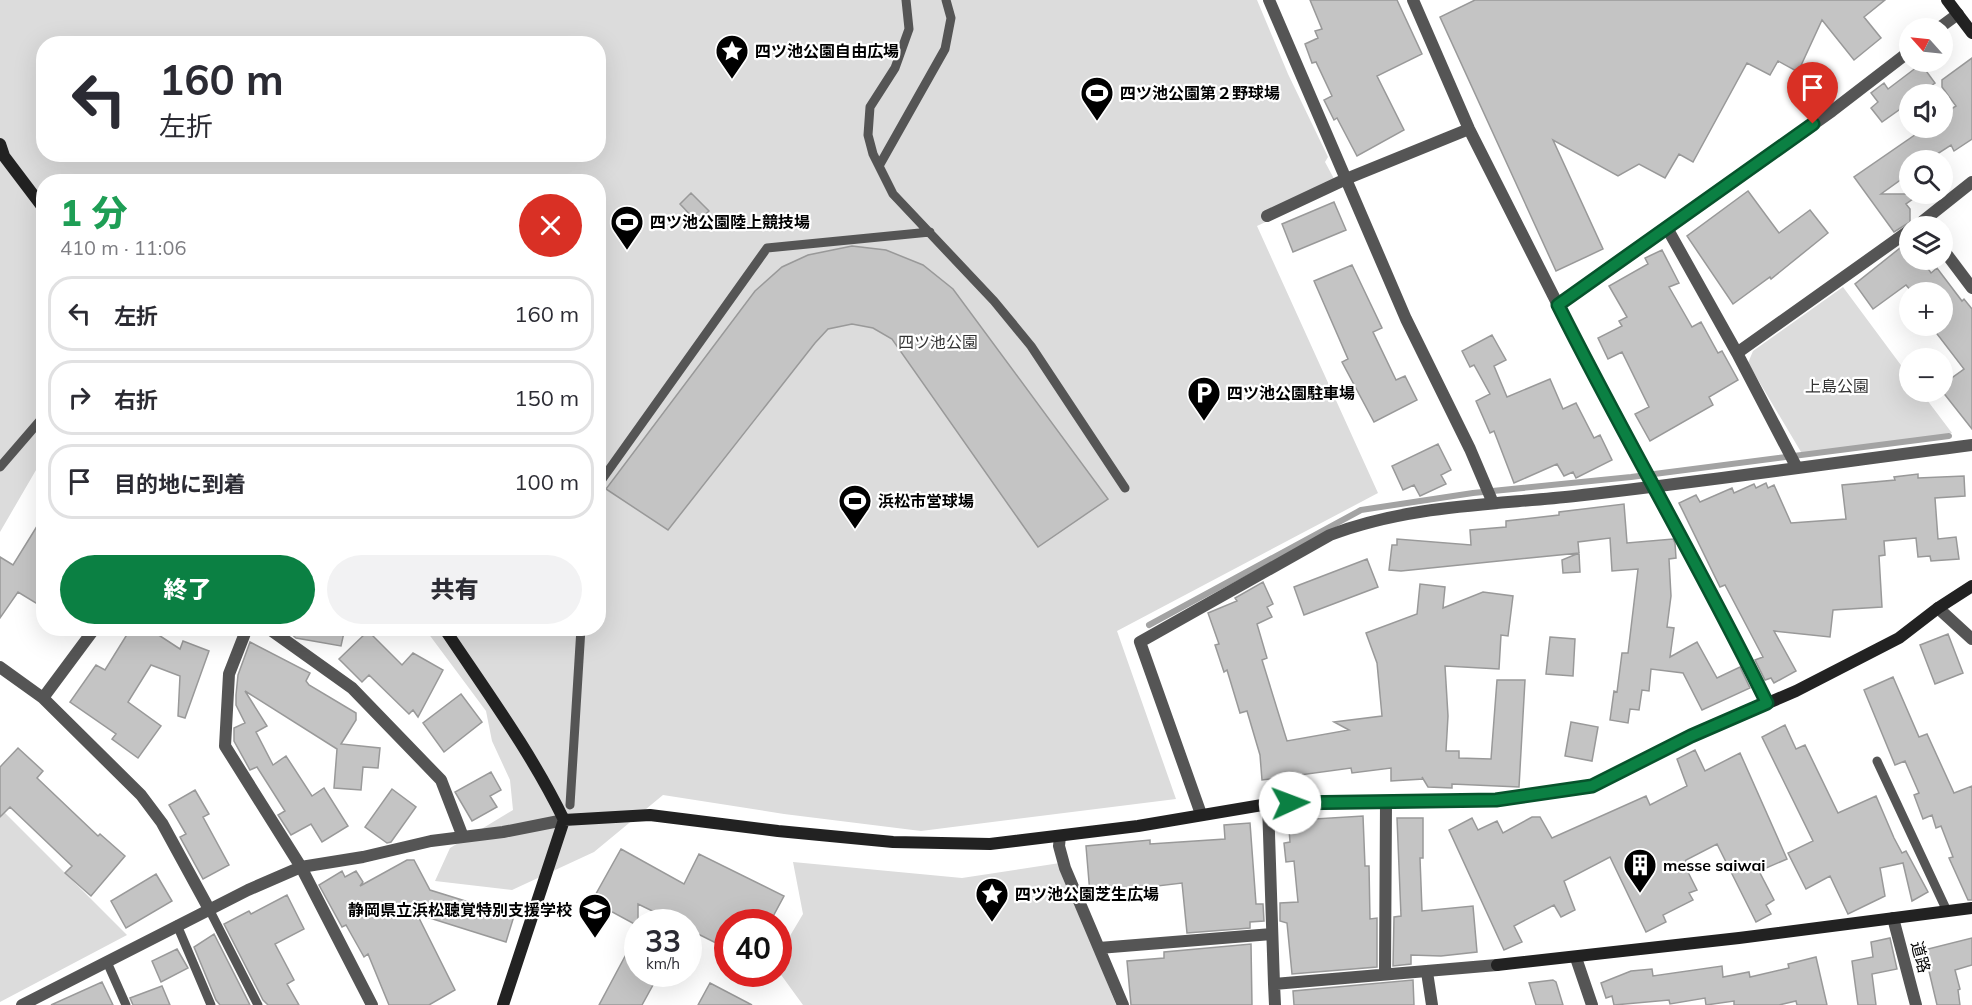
<!DOCTYPE html>
<html lang="ja">
<meta charset="utf-8">
<style>
:root{--surface:#fff;--page:#f2f2f3;--text:#2b2b33;--muted:#7c7c81;--line:#e1e1e2;--accent:#0b8043}
body{margin:0;font-family:Mulish,"Noto Sans JP",sans-serif;background:var(--page);color:var(--text);height:100vh;display:flex;flex-direction:column;font-size:22px;white-space:nowrap}
*{box-sizing:border-box;margin:0}
p{font-size:20px;color:var(--muted)}
.icon{flex:none;width:33px;height:33px;fill:none;stroke:currentColor;stroke-width:2;stroke-linecap:round;stroke-linejoin:round}
.map{position:relative;flex:1;overflow:hidden}
.details{position:absolute;left:36px;top:174px;width:570px;height:462px;display:flex;flex-direction:column;background:var(--surface);border-radius:24px;box-shadow:0 6px 24px #0002}
.details>*{flex:none}
.guide{position:absolute;left:36px;top:36px;width:570px;height:126px;border-radius:24px;box-shadow:0 6px 24px #0002;background:#fff;color:var(--text);overflow:hidden}
.needle{width:39px;rotate:297deg}
.fabs{position:absolute;left:1899px;top:18px;display:grid;gap:12px}
.fabs a{display:grid;place-items:center;width:54px;height:54px;border-radius:50%;background:var(--surface);box-shadow:0 6px 24px #0002;font-size:30px}
.speed{position:absolute;left:624px;top:909px;display:flex;gap:12px;font-size:30px;font-weight:700;text-align:center}
.speed>*{display:grid;place-content:center;width:78px;height:78px;border-radius:50%;background:var(--surface);box-shadow:0 6px 24px #0002;line-height:1}
.speed small{font-size:15px;font-weight:400}
.speed .limit{border:9px solid #d22;background:#fff;color:#111}
.pin{position:absolute;display:grid;place-items:center;width:51px;height:51px;color:#fff;margin:-62px -26px;border-radius:50% 50% 50% 0;rotate:-45deg;box-shadow:0 0 6px #0007}
.pin .icon{rotate:45deg}
.me{position:absolute;width:66px;margin:-33px;rotate:88deg;stroke-linejoin:round;filter:drop-shadow(0 0 4px #0008)}
.turn{display:flex;align-items:center;gap:21px;height:126px;padding:0 24px;font-size:27px}
.turn .icon{width:78px;height:78px;stroke-width:2.5}
.turn b{display:block;font-size:42px;line-height:51px}
.round{display:grid;place-items:center;flex:none;width:63px;height:63px;border-radius:32px;background:var(--page)}
.summary{display:flex;align-items:center;justify-content:space-between;height:102px;padding:0 24px}
h1{font-size:36px;font-weight:800;line-height:45px;color:#1e9e55}
.cta{display:flex;gap:12px;margin-top:auto;padding:12px 24px}
.cta a{flex:1;height:69px;border-radius:36px;background:var(--accent);color:#fff;font-size:24px;font-weight:800;line-height:69px;text-align:center}
.cta a+a{background:var(--page);color:var(--text)}
ul{padding:0;list-style:none}
li{display:flex;align-items:center;gap:18px;height:75px;margin:0 12px 9px;padding:0 12px;border:3px solid var(--line);border-radius:24px}
li div{flex:1}
li b{display:block;font-size:22px}
li em{font-style:normal}
.map>svg:first-child{display:block}
.green{fill:#dcdcdc;fill-rule:evenodd}
.lines{fill:none;stroke-linecap:round;stroke-linejoin:round}
.stream{stroke:#a3a3a3;stroke-width:6}
.building{fill:#c4c4c4;stroke:#999;stroke-width:1.5}
.lane{stroke:#555;stroke-width:9}
.street{stroke:#555;stroke-width:12}
.secondary{stroke:#222;stroke-width:12}
.route-casing{stroke:#07532c;stroke-width:15}
.route{stroke:#0b8043;stroke-width:10}
.labels{text-anchor:middle;stroke-width:4.5;stroke-linejoin:round;paint-order:stroke}
.poi-label{font-size:16px;font-weight:bold;fill:#000;stroke:#fff;text-anchor:start}
.park-label{font-size:16px;fill:#333;stroke:#fff}
.street-label{font-size:16px;fill:#000;stroke:#fff}
</style>
<div class="map">
<svg width="1972" height="1005" viewBox="0 0 1972 1005">
<rect width="100%" height="100%" fill="#fff"/>
<path class="green" d="M0,0h1257l31,74 40,83 -3,5 14,26 -82,38 121,267 -261,138 59,168 -255,32 -137,-17 -121,-19 -69,57 -82,38 -77,-9 15,-33 63,-38 -3,-30 -18,-39 -6,-30 -61,-82 173,-1v-446h-554l-1,276 -43,74zM44,44h554v110h-554z
M1843,287l66,89 1,16h11l31,41 -148,24 -56,-94 5,-12z
M0,808l127,127 -127,67z
M793,862l169,16 98,-15 56,142h-313l-24,-33 -1,-16 25,-42z"/>
<g class="lines">
<path class="stream" d="M1149,625l212,-115 112,-17 158,-16 318,-41"/>
</g>
<path class="building" d="M1310,0h87l25,54 -45,22 27,54 -47,26 -20,-38 -3,2 -10,-20 8,-4 -16,-34 -4,1 -7,-19 13,-6 -3,-7 7,-2z
M1475,0h410l-21,17 17,21 -27,22 -32,-40 -24,52 -20,-11 -8,14 -23,-12 -54,99 -14,-8 -14,24 -26,-14 -21,12 -65,-36 50,109 -47,22 -116,-254z
M1972,58v81l-18,12 -3,-6 -23,15h-18v13l-29,21h39l-14,10 4,5v13l-16,10 -40,-55 71,-49h17v-13l14,-9 -14,-19v-7z
M1921,64l14,19 -16,11h-9v8l-28,20 -11,-14 7,-6 -7,-9 13,-10 4,6z
M1748,191l31,42 31,-23 18,23 -57,46 -1,-2 -37,27 -46,-68z
M691,193l18,18 -12,11 -17,-18z
M1334,202l12,28 -53,22 -11,-28z
M1910,240v20h12l9,13 6,-5 25,33 2,-2 8,10v120l-30,-38v-6l22,-16 -33,-43h11v-34h-30l-6,-7 -33,24 -18,-25z
M852,246l34,4 37,15 30,24 155,210 -70,48 -146,-208 -19,-11 -21,-4 -24,5 -13,14 -147,187 -62,-41 149,-198 27,-24 26,-12z
M1662,250l17,33 -10,4 23,40 9,-5 17,31 4,-2 16,29 -29,17 4,8 -63,36 -15,-27 14,-7 -27,-55 -14,7 -10,-21 24,-12 -3,-5 8,-4 -18,-31 39,-22 -3,-6z
M1352,265l30,63 -9,4 23,48 9,-4 12,24 -43,22 -32,-60 6,-3 -34,-78z
M1492,335l14,25 -12,6 13,31 43,-18 13,30 13,-6 18,35 6,-3 12,25 -36,18 -3,-6 -9,4 -7,-12 -43,19 -20,-52 -4,2 -14,-32 14,-7 -16,-29 -4,2 -8,-16z
M1438,444l13,26 -10,5 5,9 -26,12 -6,-11 -11,5 -11,-24z
M1918,474v4l46,-2 1,20 -30,2 3,41 18,-2 3,22 -28,2 -1,-5 -12,1 -2,-19 -32,3 1,14 -6,1 3,51 -49,3 -3,27 -56,-6 22,40 -22,12 -3,-5 -6,2 -10,-20 8,-3 -38,-72 -5,2 -41,-84 17,-8 4,7 32,-14 2,5 20,-9 2,4 10,-5 2,5 6,-3 17,38 55,-4 -4,-34 53,-5 -1,-3z
M1624,504l3,39 46,-4 2,4 1,15 -7,1 2,37 -4,31 7,1 -4,29 27,-15 20,36 23,-11 10,21 -48,22 -19,-37 -32,-4 -2,22 -7,-1 -3,20 -9,-1 -2,14 -18,-3 4,-29 3,1 5,-39h6l10,-84 -26,2 -2,-33 -32,4 1,11 -178,18 -12,-1 3,-25h5v-6l74,6 -1,-15 36,-3v-6l53,-6v-3z
M44,515v93l-26,-16 -18,26v-61l13,8z
M1579,553l1,19 -17,1 -1,-13z
M1367,559l11,28 -74,28 -10,-28z
M1263,582l10,22 -6,3 5,10 -15,7 10,34 -5,2 25,81 62,-11 -15,-8 48,-6 -5,-53 -11,-30 51,-19 3,-30 25,3 -2,21 40,-16 30,4 -5,40 -7,-1 -2,34 -54,-3 3,50 -2,35h13v7l32,1 6,-79h28l-6,107 -67,-3v4l-24,-1 -6,-10 1,2 -32,2v-13l-39,5 -1,-5 -89,12 -2,-25 -13,-44 -7,2 -13,-43 -3,2 -9,-27 4,-1 -11,-31 29,-12 -2,-3z
M131,628h17l32,21 3,-8 26,10 -24,67 -7,-2 2,-40 -29,-11 -23,37 33,24 -23,32 -26,-19 4,-5 -46,-32 26,-37 9,5z
M290,628h55l-4,18 -45,-8 -6,-5z
M368,631l34,34 11,-12 30,17 -25,47 -5,-7 -4,4 -40,-39 -7,7 -23,-23z
M1948,634l15,39 -28,11 -15,-39z
M1550,637l25,2 -2,37 -27,-2z
M250,642l60,31 -4,8 3,4 47,28v7l-15,24 39,4 -2,20 -15,-1 -2,23 -27,-2 3,-39 -92,-58 22,35 -11,6 17,33 13,-9 26,40 12,-8 24,38 -26,16 -11,-18 -20,11 -13,-20 7,-4 -28,-44 -7,3 -16,-29v-13l11,-5 -9,-18v-10l2,-20z
M1893,677l26,60 8,-3 27,59 18,-7v114h-4l-19,-42 4,-1 -12,-31 -5,2 -4,-13 -9,4 -9,-24 5,-2 -14,-32 -10,4 -31,-75z
M461,694l21,28 -38,30 -21,-29z
M1571,722l27,5 -6,34 -27,-5z
M1785,725l11,24 9,-4 33,68 38,-17 18,42 8,15 4,-2 22,41 -16,9 -9,-38 -23,5 5,28 -37,18 -18,-38 -24,13 -18,-36 25,-12 -51,-104z
M18,748l25,23 -6,7 61,58 2,-2 25,22 -34,40 -26,-23 7,-7 -62,-59 -10,10v-50z
M1695,750l10,21 35,-18 47,106 -28,12 15,29 -8,5 5,9 -15,8 -39,-78 -31,16 -2,4 13,26 -8,3 4,7 -30,15 3,7 -20,10 -36,-75 -46,24 11,29 -14,7 -7,-12 -40,21 8,16 -18,8 -55,-120 23,-12 6,12 19,-9 6,12 29,-16h8l12,21 94,-42 4,9 37,-19 -10,-27z
M491,772l10,18 -11,6 7,11 -25,14 -17,-29z
M392,789l24,18 -25,35 -4,1 -22,-16z
M195,790l14,24 -6,3 26,48 -26,14 -23,-42 6,-3 -17,-29z
M1315,816v3l48,-3 2,50h4l1,53 7,-1v49l-85,7 -5,-51 -7,-2v-18l18,-1 -4,-41 -8,1 -2,-19 6,-1 -2,-25z
M1397,818h26v40h-3l2,53 51,-5 4,46 -36,4 -30,-1v9l-18,2 1,-49 7,-1z
M1250,823l6,81h7l1,17 -14,1v6l-63,5 -5,-50 -92,11 -4,-48 64,-6v4l75,-5 -1,-14z
M621,849l63,35 15,-30 85,42 -14,26h-42v27l-40,-20v-7h-13l-37,-18v22l-46,-25z
M407,860h7l16,30 84,26 -8,26 -89,-28 38,76 -26,15h-40l-21,-51 -4,3 -18,-32 -4,2 -23,-42 23,-14 3,6 11,-6 7,11 -3,4z
M156,874l16,27 -46,27 -15,-27z
M287,895l17,34 -29,15 19,36 -7,4 12,21h-31l-5,-5 -39,-76 25,-13 2,3z
M638,932v42h21l-17,31h-43z
M214,934l36,71h-30l-4,-5 -22,-53z
M1890,938l7,31 -25,5 4,31h-18l-6,-44 21,-4 -2,-15z
M1972,938v27l-17,5 5,19 -2,1 2,15h-23l-13,-55z
M1251,944l1,61h-121l-4,-44 37,-3v-6z
M177,949l11,19 -27,14 -9,-21z
M1816,957l11,48h-30l-1,-4 -17,4h-45v-4l-28,4 -1,-7 -35,6 -1,-4 -55,5 -2,-9 -6,2 -5,-15 30,-12 21,-2 1,7 69,-10 1,11 26,-5 1,5 39,-9 -1,-4z
M1413,980l1,25h-120l-1,-14z
M1553,980l3,2 7,23h-27l-7,-22z
M102,982l11,23h-62z
M710,983l42,22h-54z
M162,986l8,19h-37l-3,-7z"/>
<g class="lines">
<path class="lane" d="M906,0l3,29 -14,39 -25,39 -2,28 5,19 20,40 101,107 37,45 94,142
M879,166l66,-117 6,-31 -5,-18
M0,467l44,-51
M598,485l169,-237 163,-16
M1877,761l70,150
M570,805l11,-177
M209,909l49,96
M177,925l34,80
M107,962l19,43"/>
<path class="street" d="M1269,0l137,319 64,130 23,54
M1413,0l56,129 89,176
M1939,28l19,-14
M1267,216l79,-37 123,-50
M1927,226l-4,-5 49,-39
M1667,228l-109,77c67,134 144,263 209,398
M1942,248l30,40
M1737,353l-70,-125 165,-117 78,-60
M1797,468l-60,-115 173,-123
M1938,608l34,31
M247,628l-18,46 -4,72 76,121 71,138
M268,628l84,60 89,92 22,57
M0,667l43,31 98,97 21,28 47,86
M43,698l52,-70
M1268,804l6,180 223,-19
M1201,814l-61,-172 190,-107c78,-30 163,-30 245,-39 133,-15 265,-34 397,-51
M1060,836l-1,10 6,22 58,137
M1893,918l23,87
M1099,948l173,-14
M1576,958l16,47
M1427,972l5,33
M1385,974l1,-172
M1274,984l1,21
M22,1005l226,-115 53,-23 62,-10 68,-16 72,-9 61,-12"/>
<path class="secondary" d="M1947,0l25,33
M0,144l4,12 40,53
M444,628c42,63 87,124 120,192l-61,185
M564,820l86,-5 128,16 115,11 97,2 148,-18 130,-22 228,-4 96,-14 99,-50 105,-45 103,-53 39,-30 34,-22
M1497,965l242,-27 233,-30"/>
</g>
<g class="lines">
<g class="route-casing">
<path id="route" d="M1290,803l206,-3 96,-14 99,-50 76,-33c-66,-135 -142,-264 -209,-398l255,-181"/>
</g>
<use href="#route" class="route"/>
</g>
<defs>
<g id="sight-pin" transform="scale(1.725)"><path d="M0 17L-7.5 6A9.5 9.5 0 1 1 7.5 6Z" fill="#000" stroke="#fff"/><path d="M0-6L1.8-2.2L6-1.7L2.9 1.2L3.7 5.4L0 3.3L-3.7 5.4L-2.9 1.2L-6-1.7L-1.8-2.2Z" fill="#fff"/></g>
<g id="stadium-pin" transform="scale(1.725)"><path d="M0 17L-7.5 6A9.5 9.5 0 1 1 7.5 6Z" fill="#000" stroke="#fff"/><path d="M0-5a6.5 5 0 1 0 0 10a6.5 5 0 1 0 0-10ZM-3.5-1.8h7v3.6h-7Z" fill="#fff"/></g>
<g id="parking-pin" transform="scale(1.725)"><path d="M0 17L-7.5 6A9.5 9.5 0 1 1 7.5 6Z" fill="#000" stroke="#fff"/><path d="M-3.5-5.5H1a3.5 3.5 0 0 1 0 7H-1V5.5H-3.5ZM-1-3.4V-.6H.8a1.4 1.4 0 0 0 0-2.8Z" fill="#fff"/></g>
<g id="building-pin" transform="scale(1.725)"><path d="M0 17L-7.5 6A9.5 9.5 0 1 1 7.5 6Z" fill="#000" stroke="#fff"/><path d="M-4-6H4V6H1V3H-1V6H-4ZM-2.5-4.3h1.7v1.8h-1.7ZM.8-4.3h1.7v1.8H.8ZM-2.5-1h1.7V.8h-1.7ZM.8-1h1.7V.8H.8Z" fill="#fff"/></g>
<g id="school-pin" transform="scale(1.725)"><path d="M0 17L-7.5 6A9.5 9.5 0 1 1 7.5 6Z" fill="#000" stroke="#fff"/><path d="M0-5L7-2L0 1L-7-2ZM-4 1L0 2.5L4 1V4Q0 6-4 4Z" fill="#fff"/></g>
</defs>
<g fill-rule="evenodd">
<use href="#sight-pin" x="732" y="51"/>
<use href="#stadium-pin" x="1097" y="93"/>
<use href="#stadium-pin" x="627" y="222"/>
<use href="#parking-pin" x="1204" y="393"/>
<use href="#stadium-pin" x="855" y="501"/>
<use href="#building-pin" x="1640" y="865"/>
<use href="#sight-pin" x="992" y="894"/>
<use href="#school-pin" x="595" y="910"/>
</g>
<g class="labels">
<g class="poi-label">
<text x="755" y="57">四ツ池公園自由広場</text>
<text x="1120" y="99">四ツ池公園第２野球場</text>
<text x="650" y="228">四ツ池公園陸上競技場</text>
<text x="1227" y="399">四ツ池公園駐車場</text>
<text x="878" y="507">浜松市営球場</text>
<text x="1663" y="871">messe saiwai</text>
<text x="1015" y="900">四ツ池公園芝生広場</text>
<text x="572" y="916" text-anchor="end">静岡県立浜松聴覚特別支援学校</text>
</g>
<g class="park-label">
<text x="938" y="348">四ツ池公園</text>
<text x="1837" y="392">上島公園</text>
</g>
<g class="street-label">
<text transform="translate(1921 957) rotate(75)" y="6">道路</text>
</g>
</g>
</svg>
<div class="fabs">
<a><svg class="needle" viewBox="-14 -14 28 28"><path d="M0-13l5 13h-10z" fill="#e53935"/><path d="M0 13l5-13h-10z" fill="#7c7c81"/></svg></a>
<a><svg class="icon" aria-label="sound" viewBox="0 0 24 24"><path d="M4 9h4l5-4v14l-5-4H4zM17 9q2 3 0 6"/></svg></a>
<a><svg class="icon" aria-label="search" viewBox="0 0 24 24"><circle cx="10" cy="10" r="6"/><path d="M15 15l6 6"/></svg></a>
<a><svg class="icon" aria-label="layers" viewBox="0 0 24 24"><path d="M12 4l9 5-9 5-9-5zM3 14l9 5 9-5"/></svg></a>
<a>+</a>
<a>−</a>
</div>
<div class="speed"><div>33<small>km/h</small></div><div class="limit">40</div></div>
<div class="pin" style="left:1813px;top:124px;background:#d93025"><svg class="icon" aria-label="arrive" viewBox="0 0 24 24"><path d="M6 21V4h12l-3 4 3 4H6"/></svg></div>
<svg class="me" style="left:1290px;top:803px" viewBox="-20 -20 40 40"><circle r="19" fill="#fff"/><path d="M0-13L10 11 0 6-10 11z" fill="#0b8043"/></svg>
<div class="guide">
<div class="turn"><svg class="icon" aria-label="left" viewBox="0 0 24 24"><path d="M17 20v-9H6M10 6l-5 5 5 5"/></svg><div><b>160 m</b>左折</div></div>
</div>
<section class="details">
<div class="summary"><div><h1>1 分</h1><p>410 m · 11:06</p></div><a class="round" style="background:#d93025;color:#fff"><svg class="icon" aria-label="close" viewBox="0 0 24 24"><path d="M6 6l12 12M18 6L6 18"/></svg></a></div>
<ul>
<li><svg class="icon" aria-label="left" viewBox="0 0 24 24"><path d="M17 20v-9H6M10 6l-5 5 5 5"/></svg><div><b>左折</b></div><em>160 m</em></li>
<li><svg class="icon" aria-label="right" viewBox="0 0 24 24"><path d="M7 20v-9h11M14 6l5 5-5 5"/></svg><div><b>右折</b></div><em>150 m</em></li>
<li><svg class="icon" aria-label="arrive" viewBox="0 0 24 24"><path d="M6 21V4h12l-3 4 3 4H6"/></svg><div><b>目的地に到着</b></div><em>100 m</em></li>
</ul>
<div class="cta"><a>終了</a><a>共有</a></div>
</section>
</div>
